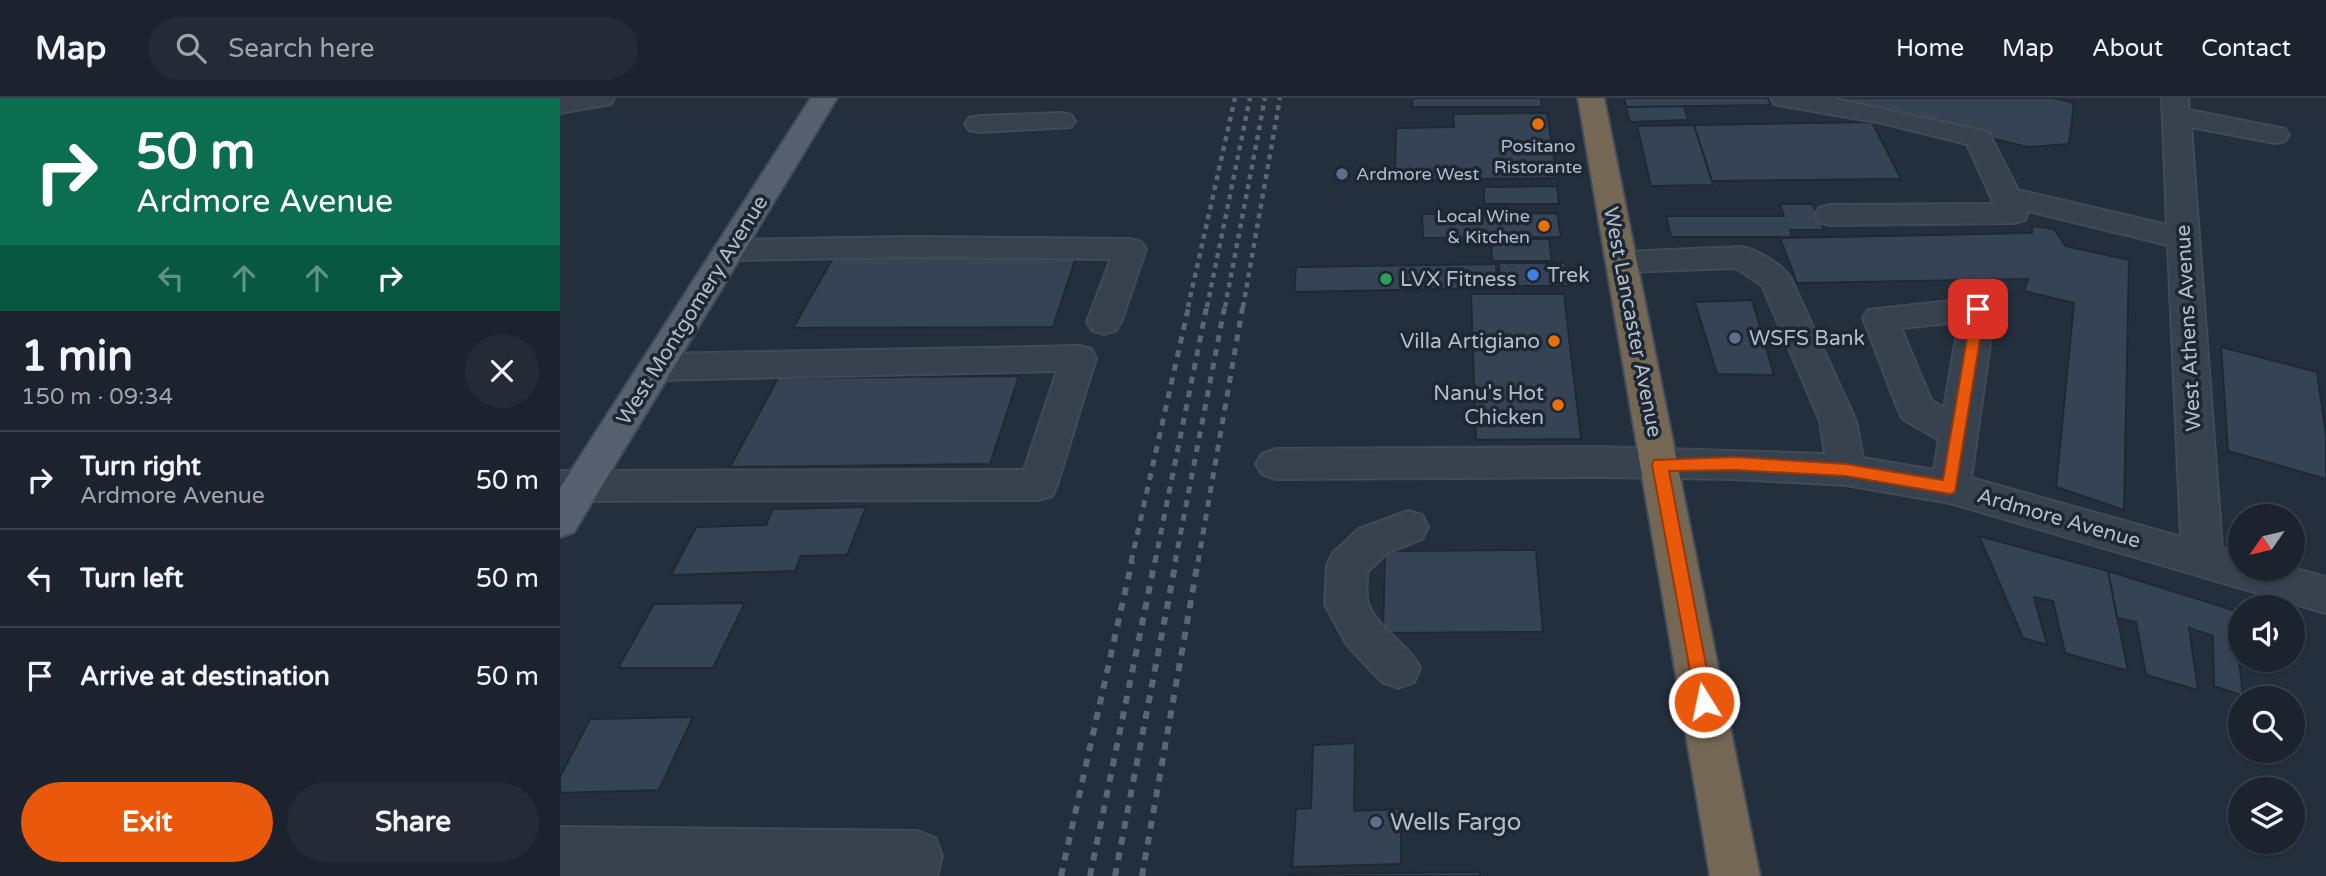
<!DOCTYPE html>
<meta charset="utf-8">
<style>
:root{--surface:#1b232e;--page:#242b36;--text:#f1f3f6;--muted:#a0a4aa;--line:#39404a;--accent:#ea580c}
body{margin:0;font-family:"Varela Round",sans-serif;background:var(--page);color:var(--text);height:100vh;display:flex;flex-direction:column;font-size:26px;white-space:nowrap}
*{box-sizing:border-box;margin:0}
p{font-size:23px;color:var(--muted)}
.icon{flex:none;width:38px;height:38px;fill:none;stroke:currentColor;stroke-width:2;stroke-linecap:round;stroke-linejoin:round}
.map{position:relative;flex:1;overflow:hidden}
.drawer{display:flex;flex-direction:column;background:var(--surface);width:560px}
.drawer>*{flex:none}
.hud{background:#0b6e4f;color:#fff;overflow:hidden}
.needle{width:46px;rotate:236deg}
.buttons{position:absolute;left:1668px;top:406px;display:grid;gap:14px}
.buttons a{display:grid;place-items:center;width:77px;height:77px;border-radius:50%;background:var(--surface);box-shadow:0 2px 5px #0004,0 0 0 2px var(--line);font-size:35px}
.pin{position:absolute;display:grid;place-items:center;width:60px;height:60px;color:#fff;margin:-30px;border-radius:14px;box-shadow:0 4px 10px #0006}
.me{position:absolute;width:77px;margin:-38px;rotate:350deg;stroke-linejoin:round;filter:drop-shadow(0 0 5px #0008)}
.turn{display:flex;align-items:center;gap:24px;height:147px;padding:0 21px;font-size:32px}
.turn .icon{width:91px;height:91px;stroke-width:2.5}
.turn b{display:block;font-size:49px;line-height:60px}
.lanes{display:flex;align-items:center;height:66px;padding:0 21px;background:#0003;justify-content:center;gap:35px;direction:ltr}
.lanes .off{opacity:.35}
.round{display:grid;place-items:center;flex:none;width:74px;height:74px;border-radius:37px;background:var(--page)}
.overview{display:flex;align-items:center;justify-content:space-between;height:119px;padding:0 21px}
h1{font-size:42px;font-weight:700;line-height:52px}
.cta{display:flex;gap:14px;margin-top:auto;padding:14px 21px}
.cta a{flex:1;height:80px;border-radius:42px;background:var(--accent);color:#fff;font-size:28px;font-weight:700;line-height:80px;text-align:center}
.cta a+a{background:var(--page);color:var(--text)}
ul{padding:0;list-style:none}
li{display:flex;align-items:center;gap:21px;height:98px;padding:0 21px;border-top:2px solid var(--line)}
li div{flex:1}
li b{display:block;font-size:26px}
li em{font-style:normal}
header{display:flex;align-items:center;gap:42px;box-sizing:border-box;height:98px;padding:0 35px;background:var(--surface);border-bottom:2px solid var(--line)}
header strong{font-size:33px}
nav{display:flex;gap:38px;margin-inline-start:auto;font-size:24px}
.search{width:490px;height:63px;background:var(--page);display:flex;align-items:center;gap:18px;box-sizing:border-box;padding:0 24px;border-radius:38px;color:var(--muted);font-size:26px}
main{display:flex;flex:1;min-height:0}
.map>svg:first-child{display:block}
.building{fill:#364354;stroke:#1f2835;stroke-width:2}
.lines{fill:none;stroke-linecap:round;stroke-linejoin:round}
.minor-casing{stroke:#414a57;stroke-width:4}
.major-casing{stroke:#414a57;stroke-width:4}
.highway-casing{stroke:#434c59;stroke-width:4}
.minor{fill:#38414e;fill-rule:evenodd}
.major{fill:#56606e;fill-rule:evenodd}
.highway{fill:#746855;fill-rule:evenodd}
.rail-far2{stroke:#5a6575;stroke-width:4.5;stroke-dasharray:5 5;stroke-linecap:butt}
.rail-far1{stroke:#5a6575;stroke-width:5;stroke-dasharray:7 7;stroke-linecap:butt}
.rail{stroke:#5a6575;stroke-width:6;stroke-dasharray:8 8;stroke-linecap:butt}
.route{fill:#ea580c;stroke:#983908;stroke-width:2}
.food-dot{fill:#e8710a;stroke:#1d2633;stroke-width:2.5}
.service-dot{fill:#5c6f8a;stroke:#1d2633;stroke-width:2.5}
.shop-dot{fill:#3f7fe0;stroke:#1d2633;stroke-width:2.5}
.leisure-dot{fill:#2e9e5b;stroke:#1d2633;stroke-width:2.5}
.labels{text-anchor:middle;stroke-width:7;stroke-linejoin:round;paint-order:stroke}
.far-poi-label{font-size:18px;fill:#b4bcc9;stroke:#1d2633}
.poi-label{font-size:21px;fill:#b4bcc9;stroke:#1d2633;text-anchor:start}
.street-label{font-size:21px;fill:#b4bcc9;stroke:#1d2633}
.near-poi-label{font-size:24px;fill:#b4bcc9;stroke:#1d2633;text-anchor:start}
</style>
<header>
<strong>Map</strong>
<div class="search"><svg class="icon" aria-label="search" viewBox="0 0 24 24"><circle cx="10" cy="10" r="6"/><path d="M15 15l6 6"/></svg>Search here</div>
<nav><a>Home</a><a>Map</a><a>About</a><a>Contact</a></nav>
</header>
<main>
<section class="drawer">
<div class="hud">
<div class="turn"><svg class="icon" aria-label="right" viewBox="0 0 24 24"><path d="M7 20v-9h11M14 6l5 5-5 5"/></svg><div><b>50 m</b>Ardmore Avenue</div></div>
<div class="lanes"><svg class="icon off" aria-label="left" viewBox="0 0 24 24"><path d="M17 20v-9H6M10 6l-5 5 5 5"/></svg><svg class="icon off" aria-label="ahead" viewBox="0 0 24 24"><path d="M12 20V5M6 11l6-6 6 6"/></svg><svg class="icon off" aria-label="ahead" viewBox="0 0 24 24"><path d="M12 20V5M6 11l6-6 6 6"/></svg><svg class="icon" aria-label="right" viewBox="0 0 24 24"><path d="M7 20v-9h11M14 6l5 5-5 5"/></svg></div>
</div>
<div class="overview"><div><h1>1 min</h1><p>150 m · 09:34</p></div><a class="round"><svg class="icon" aria-label="close" viewBox="0 0 24 24"><path d="M6 6l12 12M18 6L6 18"/></svg></a></div>
<ul>
<li><svg class="icon" aria-label="right" viewBox="0 0 24 24"><path d="M7 20v-9h11M14 6l5 5-5 5"/></svg><div><b>Turn right</b><p>Ardmore Avenue</p></div><em>50 m</em></li>
<li><svg class="icon" aria-label="left" viewBox="0 0 24 24"><path d="M17 20v-9H6M10 6l-5 5 5 5"/></svg><div><b>Turn left</b></div><em>50 m</em></li>
<li><svg class="icon" aria-label="arrive" viewBox="0 0 24 24"><path d="M6 21V4h12l-3 4 3 4H6"/></svg><div><b>Arrive at destination</b></div><em>50 m</em></li>
</ul>
<div class="cta"><a>Exit</a><a>Share</a></div>
</section>
<div class="map">
<svg width="1766" height="778" viewBox="0 0 1766 778">
<rect width="100%" height="100%" fill="#242f3e"/>
<path class="building" d="M853,0h128l1,9h-130z
M1064,0h144l3,7 -145,2z
M1281,0h213l20,5 -5,41 -42,3 -185,-46z
M1124,8l4,14 -58,2 -4,-15z
M987,15l10,65 -162,2 1,-52 58,-1 -1,-13z
M1312,24l29,57 -189,2 -18,-56z
M1134,27l19,60 -62,1 -14,-60z
M997,88l2,18h-75v-17z
M1220,106h33l11,26h-34l2,7h-121l-5,-21h118z
M997,115l4,24 -138,1 -1,-24z
M1473,128l21,3 12,17 63,14 -5,250 -68,-23 18,-184 -50,-12 4,-12 -231,4 -17,-45 252,-5z
M931,141h58l3,22h-60z
M516,159l-23,70 -260,1 40,-70z
M939,165h66l3,23h-68z
M936,166l1,24 -203,4 2,-25z
M911,196h93l17,145 -105,1z
M1192,202l22,75 -57,-1 -22,-72z
M1661,249l96,25 9,64v43l-98,-28z
M459,278l-29,88 -260,3 48,-89z
M306,409l-19,48 -46,1 -6,15 -124,4 25,-48 70,-2 7,-16z
M1419,438l129,35 20,100 -63,-18 -12,-52 -19,-4 13,48 -24,-7z
M976,452l7,82 -160,1 2,-82z
M1548,473l125,39 10,86 -29,-10 -1,-50 -24,-8 9,62 -52,-15 -10,-53 -19,-4z
M185,505l-32,65h-95l36,-64z
M133,619l-34,73 -99,3v-16l30,-58z
M795,645l-1,68 47,-2v55l-109,3 4,-58 15,-1 2,-63z
M920,774v4h-192l1,-2z"/>
<g class="lines">
<g class="minor-casing">
<path id="minor" d="M0,0h54l-3,6 -51,9z
M1211,0h60l157,34 30,58 149,35 -5,-127h26l1,12 96,19 4,6 -4,6 -10,2 -84,-16 31,421 18,5v16l52,-1 34,9v36l-376,-110 -104,-18 -111,-6 -137,-2 -323,2 -13,-5 -6,-10 6,-10 13,-5 323,-2 227,7 -5,-33 -58,-136 -26,-17 -114,4 -11,-3 -5,-7 5,-7 11,-3 120,-5c17,4 40,17 49,32l65,142 7,37 71,12 5,-30 -36,-21 -5,-10 -35,-91 5,-8 110,-12 12,3 5,8 -24,169 210,59 -13,-292 -140,-34 -3,9 -11,3 -184,2 -11,-3 -4,-7 4,-7 11,-3 164,-1 -27,-60 -85,-21 -98,-17 -10,-2zM1399,224l-15,86 -13,-8 -30,-72z
M501,15l10,2 4,6 -4,6 -92,5 -10,-2 -4,-6 4,-6 10,-2z
M352,139l218,2 11,3 5,7 -25,73 -5,8 -12,4 -12,-4 -5,-8 24,-63 -199,-2 -183,3 -11,-3 -5,-7 5,-7 11,-3z
M519,248l12,3 5,9 -39,127 -5,11 -14,4 -478,1v-30l464,-1 33,-99 -401,9 -12,-4 -5,-9 5,-9 12,-4z
M848,413l14,4 6,12 -6,12 -35,14 -20,19c0,8 -1,19 0,27 4,25 42,45 53,69l-6,14 -16,6 -16,-6 -35,-37 -22,-41 2,-39 6,-12 26,-24z
M0,729l357,4 18,7 7,18 -5,20h-377z"/>
</g>
<g class="major-casing">
<path id="major" d="M251,0h26l-263,434 -14,5v-49z"/>
</g>
<g class="highway-casing">
<path id="highway" d="M1018,0h26l156,778h-50z"/>
</g>
<use href="#minor" class="minor"/>
<use href="#major" class="major"/>
<use href="#highway" class="highway"/>
<path class="rail-far2" d="M628,209l47,-209
M647,209l43,-209
M665,209l40,-209
M683,209l37,-209"/>
<path class="rail-far1" d="M571,464l58,-257
M595,464l52,-257
M615,464l50,-257
M638,464l45,-257"/>
<path class="rail" d="M501,778l71,-315
M530,778l65,-315
M555,778l61,-315
M582,778l56,-315"/>
</g>
<path class="route" d="M1418,207l7,4 -30,183 -5,2 -104,-18 -111,-6 -66,1 44,231 -3,6 -6,3 -7,-3 -45,-243 2,-5 81,-3 111,7 97,16 29,-171z"/>
<g class="food-dot">
<circle cx="978" cy="26" r="7"/>
<circle cx="984" cy="128" r="7"/>
<circle cx="994" cy="243" r="7"/>
<circle cx="998" cy="307" r="7"/>
</g>
<g class="service-dot">
<circle cx="782" cy="76" r="7"/>
<circle cx="1175" cy="240" r="7"/>
<circle cx="816" cy="724" r="7"/>
</g>
<circle class="shop-dot" cx="973" cy="177" r="7"/>
<circle class="leisure-dot" cx="826" cy="181" r="7"/>
<g class="labels">
<g class="far-poi-label">
<text x="978" y="54">Positano<tspan x="978" dy="21">Ristorante</tspan></text>
<text x="796" y="82" text-anchor="start">Ardmore West</text>
<text x="970" y="124" text-anchor="end">Local Wine<tspan x="970" dy="21">&amp; Kitchen</tspan></text>
</g>
<g class="poi-label">
<text x="987" y="184">Trek</text>
<text x="840" y="188">LVX Fitness</text>
<text x="1189" y="247">WSFS Bank</text>
<text x="980" y="250" text-anchor="end">Villa Artigiano</text>
<text x="984" y="302" text-anchor="end">Nanu's Hot<tspan x="984" dy="24">Chicken</tspan></text>
</g>
<g class="street-label">
<text transform="translate(132 212) rotate(-58)" y="7">West Montgomery Avenue</text>
<text transform="translate(1073 224) rotate(79)" y="7">West Lancaster Avenue</text>
<text transform="translate(1628 230) rotate(-93)" y="7">West Athens Avenue</text>
<text transform="translate(1499 420) rotate(16)" y="7">Ardmore Avenue</text>
</g>
<g class="near-poi-label">
<text x="830" y="732">Wells Fargo</text>
</g>
</g>
</svg>
<div class="buttons">
<a><svg class="needle" viewBox="-14 -14 28 28"><path d="M0-13l5 13h-10z" fill="#e53935"/><path d="M0 13l5-13h-10z" fill="#a0a4aa"/></svg></a>
<a><svg class="icon" aria-label="sound" viewBox="0 0 24 24"><path d="M4 9h4l5-4v14l-5-4H4zM17 9q2 3 0 6"/></svg></a>
<a><svg class="icon" aria-label="search" viewBox="0 0 24 24"><circle cx="10" cy="10" r="6"/><path d="M15 15l6 6"/></svg></a>
<a><svg class="icon" aria-label="layers" viewBox="0 0 24 24"><path d="M12 4l9 5-9 5-9-5zM3 14l9 5 9-5"/></svg></a>
</div>
<div class="pin" style="left:1418px;top:211px;background:#d93025"><svg class="icon" aria-label="arrive" viewBox="0 0 24 24"><path d="M6 21V4h12l-3 4 3 4H6"/></svg></div>
<svg class="me" style="left:1144px;top:604px" viewBox="-20 -20 40 40"><circle r="17" fill="#ea580c" stroke="#fff" stroke-width="3"/><path d="M0-11L8 9 0 5-8 9z" fill="#fff"/></svg>
</div>
</main>
